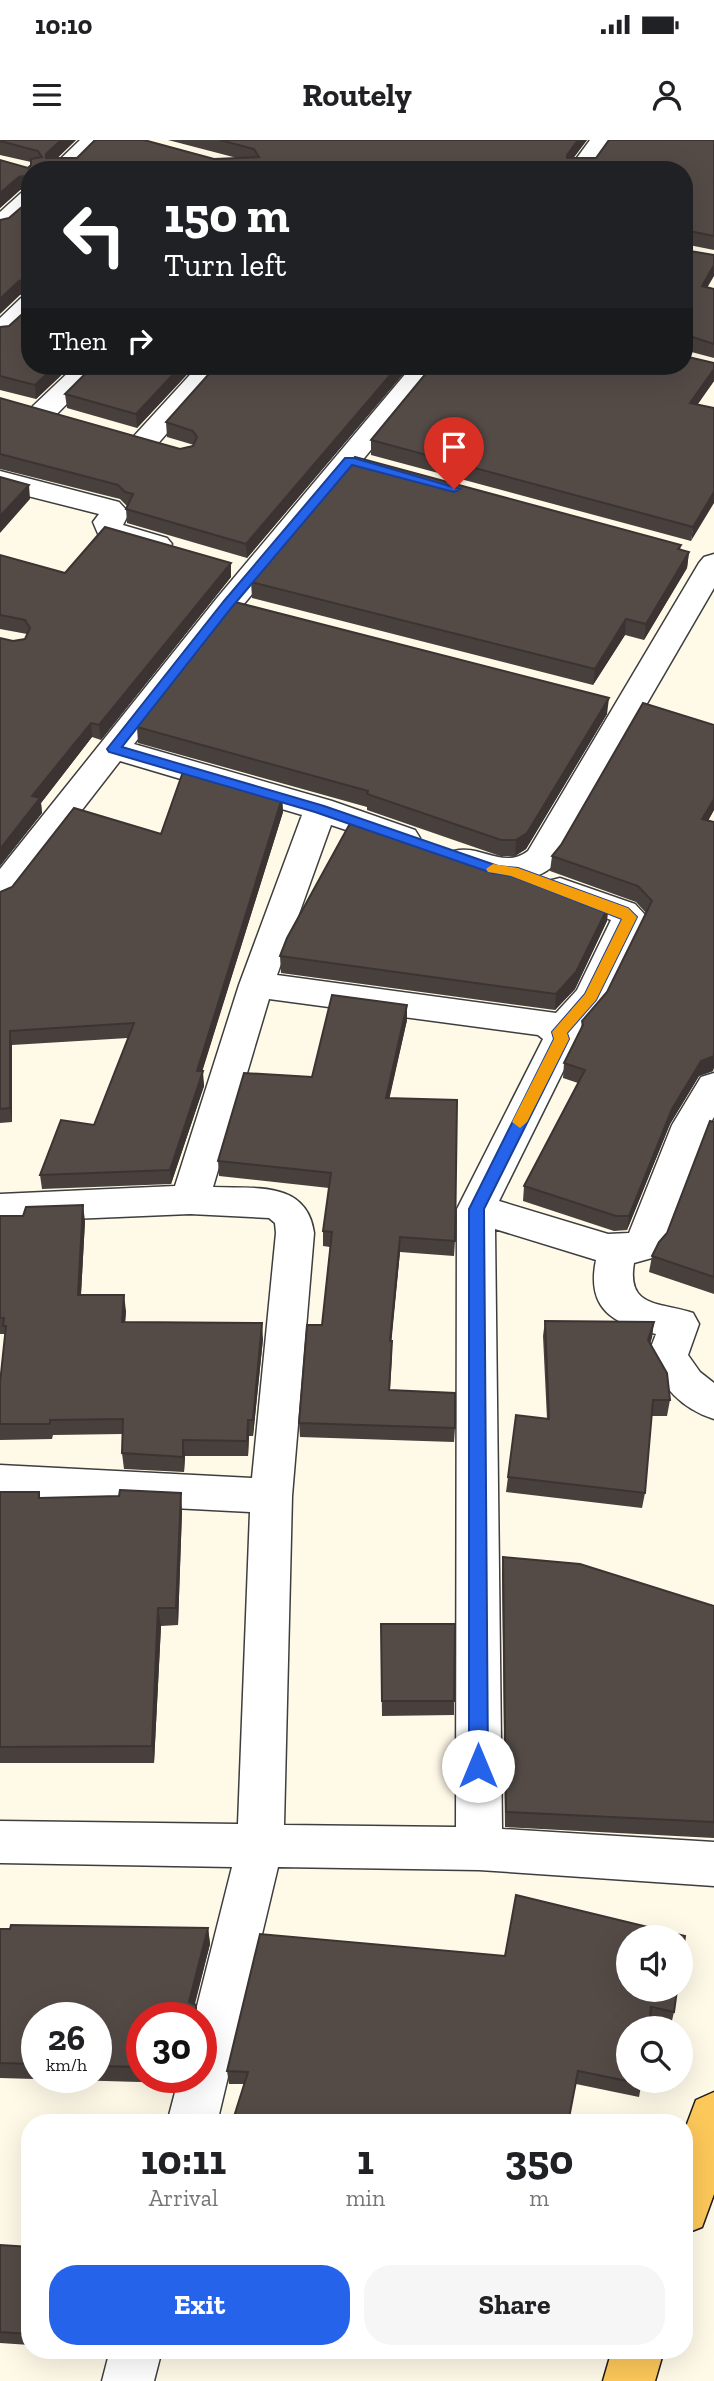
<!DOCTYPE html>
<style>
:root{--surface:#fff;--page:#f6f6f6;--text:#202124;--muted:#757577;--accent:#2563eb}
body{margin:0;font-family:"Zilla Slab",serif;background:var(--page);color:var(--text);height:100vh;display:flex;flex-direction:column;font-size:26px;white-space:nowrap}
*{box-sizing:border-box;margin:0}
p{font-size:23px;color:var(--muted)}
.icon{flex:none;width:38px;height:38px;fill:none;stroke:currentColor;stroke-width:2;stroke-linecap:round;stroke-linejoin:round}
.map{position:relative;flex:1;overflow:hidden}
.drawer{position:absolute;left:21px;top:1974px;width:672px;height:245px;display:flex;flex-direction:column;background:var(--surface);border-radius:28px;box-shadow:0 7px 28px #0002}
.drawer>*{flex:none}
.guide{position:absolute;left:21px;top:21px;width:672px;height:214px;border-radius:28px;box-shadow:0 7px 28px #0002;background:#202124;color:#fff;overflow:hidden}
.tools{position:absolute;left:616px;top:1785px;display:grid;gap:14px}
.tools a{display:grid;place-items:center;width:77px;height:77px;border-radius:50%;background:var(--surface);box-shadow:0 7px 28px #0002;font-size:35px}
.speed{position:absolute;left:21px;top:1862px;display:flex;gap:14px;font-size:35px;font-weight:700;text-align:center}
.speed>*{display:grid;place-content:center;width:91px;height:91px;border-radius:50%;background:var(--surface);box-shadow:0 7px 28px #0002;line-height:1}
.speed small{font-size:18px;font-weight:400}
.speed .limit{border:10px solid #d22;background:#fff;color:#111}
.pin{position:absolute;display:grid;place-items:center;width:60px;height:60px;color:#fff;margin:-72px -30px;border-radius:50% 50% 50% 0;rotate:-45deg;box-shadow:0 0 7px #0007}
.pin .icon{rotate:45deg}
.me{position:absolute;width:77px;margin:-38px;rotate:0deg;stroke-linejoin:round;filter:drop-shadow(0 0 5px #0008)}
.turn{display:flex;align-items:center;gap:24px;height:147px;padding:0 28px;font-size:32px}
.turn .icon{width:91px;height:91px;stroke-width:2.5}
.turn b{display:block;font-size:49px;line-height:60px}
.then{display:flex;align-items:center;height:66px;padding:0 28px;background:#0003;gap:14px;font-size:26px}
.eta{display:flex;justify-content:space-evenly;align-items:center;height:119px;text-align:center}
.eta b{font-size:42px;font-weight:700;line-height:49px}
.cta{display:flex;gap:14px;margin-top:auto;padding:14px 28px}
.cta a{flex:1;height:80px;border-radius:28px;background:var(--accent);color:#fff;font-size:28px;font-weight:700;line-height:80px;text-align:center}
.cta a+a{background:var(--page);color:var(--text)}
.status{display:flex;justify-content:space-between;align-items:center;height:49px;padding:0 35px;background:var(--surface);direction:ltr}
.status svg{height:19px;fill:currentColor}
header{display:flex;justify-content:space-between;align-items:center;height:91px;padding:0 28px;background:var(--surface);font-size:32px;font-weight:700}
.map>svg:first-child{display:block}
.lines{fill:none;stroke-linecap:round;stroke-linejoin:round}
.minor-casing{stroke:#3e3e3e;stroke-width:3}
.major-casing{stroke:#1c1c1c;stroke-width:3}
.minor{fill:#fff;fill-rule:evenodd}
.major{fill:#fdc85a;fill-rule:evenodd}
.wall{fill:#48403d;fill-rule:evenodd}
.shaded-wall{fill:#3b3432}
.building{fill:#544b47;stroke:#3b3432;stroke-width:2}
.route{fill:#2563eb;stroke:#184099;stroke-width:2}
.slow{fill:#f59e0b}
</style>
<div class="status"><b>10:10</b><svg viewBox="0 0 49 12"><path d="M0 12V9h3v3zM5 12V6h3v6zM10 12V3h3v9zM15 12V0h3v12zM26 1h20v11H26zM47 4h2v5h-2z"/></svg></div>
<header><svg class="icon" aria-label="menu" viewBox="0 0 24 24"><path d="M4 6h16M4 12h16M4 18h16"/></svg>Routely<svg class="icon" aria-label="person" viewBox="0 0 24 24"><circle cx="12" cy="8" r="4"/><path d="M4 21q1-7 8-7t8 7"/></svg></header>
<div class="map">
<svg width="714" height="2241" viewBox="0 0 714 2241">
<rect width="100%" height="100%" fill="#fff9e8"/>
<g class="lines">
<g class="minor-casing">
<path id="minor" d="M80,0h26l-30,30h-27z
M590,0h24l-21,30h-25z
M30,51v20l-21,19 -9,3v-21l21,-19z
M30,156v23l-21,19 -9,2v-22l21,-20z
M75,226h29l-51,52 -10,2 -10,-2 -4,-6 4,-6z
M198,226h28l-72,82 -10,2 -10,-2 -4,-6 4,-6z
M412,226h28l-201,244 -105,134 198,57 83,29 5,8 -5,8 -12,3 -72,-24 -54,150 279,38 21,-23 34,-70 -63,-23 -5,-8 5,-8 12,-3 75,26 12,13 -44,89 -26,29 2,4 -80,162 109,33 21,-1 43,-108 29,-48 13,-4v44l-6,10 -46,121 -10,10 -18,5c-8,46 27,39 59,50l6,11 -11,31 12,17 14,11v36c-34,-11 -51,-32 -66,-64l8,-21c-43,-10 -70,-25 -60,-74l-101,-31 7,600 212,13v44l-235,-16 -201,-3 -61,256h-50l12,-46h22v-59h-7l38,-151 -232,-4v-42l238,3 12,-312 -250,-13v-34l252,13 24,-245 -1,-10 -6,-5 -79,-4 -190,8v-28l175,-8 64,-201 63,-170 -182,-54 -108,139 -12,4v-35l217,-271zM269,859l269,36 5,4 -86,170 -1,618 -172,-2 8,-329 22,-263c-7,-53 -60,-44 -101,-46z
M0,331l119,31 10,11 -6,12 44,13 5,6 -5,6 -10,3 -58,-17 -6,-14 6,-8 -99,-25z
M714,414v34l-162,279c-31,24 -64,12 -98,0l-5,-8 5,-8c27,-7 49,19 74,0l171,-288 5,-6z
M110,2210h52l-8,31h-52z"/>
</g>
<g class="major-casing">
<path id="major" d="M714,1952v102l-12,33 -18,7v-102l12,-32z
M612,2210h52l-9,31h-52z"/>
</g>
<use href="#minor" class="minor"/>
<use href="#major" class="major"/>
</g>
<path class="wall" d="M0,0h76l-19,18 157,1 23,-1 -69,-18h419l-14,18h23l118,-18v110l-30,-6v-74l-654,19 -10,1 -20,18v-48l28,8 3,-3v-3l-31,-7z
M684,110l23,37 7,2v69l-30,-8z
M9,186l21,40h41l-35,33 -36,-9v-63z
M714,223v18l-17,23 17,4 -23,133 -320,-86v-15z
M93,226h102l-58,62 -70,-20 -2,-14z
M216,226h194l-163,192 -120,-35 -1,-14 1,-3 -7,-7 -120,-30v-71l180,51 14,-4 -27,-8 -1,-15z
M681,405l-1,5 9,2 -2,16 -43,72 -19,-5 -32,50 -341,-87 -1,-16z
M0,415l65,18 166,-10v14l-130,163 -9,-3 -51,66 1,10 -42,53v-228l13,3 12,-2 2,-5 -27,-5z
M607,574l-81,135 -11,7h-15l-133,-46v-3l-229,-64 -1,-16z
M714,585v85l-6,11 5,250 -14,5 -29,48 -43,106 -13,1 -91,-30 1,-15 54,-103 -15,-5 1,-15 17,-34 1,-8 25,-29 39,-79 -10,-11 -86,-31 2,-15z
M282,658l1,14 -81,259 2,15 -33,98 -129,5 -2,-14 54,-50 34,-87 -116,7v77l-12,1v-231l161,-58z
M607,781l-32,68 -20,21 -274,-37 -1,-17z
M407,880l-18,78 66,143 -1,15 -54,-4 -9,89h1v15l-2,34 65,38 -1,14 -154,-5 -1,-14 23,-98 8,-78 -7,-1v-15l6,-43 -110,-12 -1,-15 94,-84z
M714,982v172l-65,-22 3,-16 15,-23z
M0,1076l85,5 -4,74 45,16 -1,11 138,17 -10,97h-4l-1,20h-63l-1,16 -60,-3 -2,-16v-19l-69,1 -1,4 -52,1v-57l5,-49h-5z
M545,1181l109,1 -4,22 20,56 -3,16h-16l-6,77 -3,15 -136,-16 2,-15 39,-58 -4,-83z
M0,1352h39l1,6 142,13 -4,114 -17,1 -7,137h-154z
M503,1417l211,49v232l-209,-11 -3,-254z
M381,1499l73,62v14l-72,1z
M208,1788l2,16 -15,60 -53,14v59h35l-2,6 -175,-5v-149zM37,1878h59v59h-59z
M260,1794l414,78 -3,13 -21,-4 -8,60 -3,16 -63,-13h-347l-2,-13z
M0,2105l30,2v98l-30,-2z"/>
<path class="shaded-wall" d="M61,0h15l-29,28 -1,-14z
M578,0h9l-21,28 1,-13z
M30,35v14l-10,1 -20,18v-15l19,-16z
M714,125v11l-14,24 2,-14z
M28,139l1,14 -9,2 -20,19v-15l19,-18z
M55,226h16l-35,33 -1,-14z
M181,226h14l-58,62 -1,-14z
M398,226h12l-163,192 -1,-14z
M714,229v12l-25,36 1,-14z
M29,345l1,14 -30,34v-17z
M714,352v11l-23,38 2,-14z
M689,412l-2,16 -43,72 2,-16z
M231,423v14l-130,163 -2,-15z
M626,479l-1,16 -32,50 2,-16z
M609,558l-2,16 -81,135 -11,7 1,-16z
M91,583l1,14 -51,66 1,10 -42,53v-17l32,-53z
M282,658l1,14 -85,273 -1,-14z
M714,659v11l-14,24 2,-15z
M609,765l-2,16 -32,68 -20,21 1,-16z
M407,865v15l-21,94v-16z
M10,891l2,14v77l-2,-14z
M714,916v12l-1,3 -14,5 -29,48 -43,106 2,-14 43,-107 29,-48z
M203,931l1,15 -33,98 -1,-14z
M83,1065l2,16 -5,90 -2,-16z
M400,1097v15l-10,104v-15z
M124,1155l2,16 -2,27 -2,-16z
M654,1182l-2,16 -6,18 2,-16z
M262,1183l1,16 -10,97v-16z
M248,1280l1,16 -1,20 -1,-15z
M183,1300l2,16 -1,16 -1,-15z
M181,1353l1,18 -4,114 -2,-17z
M158,1468l3,18 -7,137 -2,-17z
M208,1788l2,16 -19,73 -2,-15z"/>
<path class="building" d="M0,0h61l-15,14v4h31l18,-18h49l70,19 45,-2 -5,-8 -34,-9h358l-11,15v3h29l13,-18h105v96l-30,-6v-60h-654v5l-11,2 -19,16v-33l28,8 3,-3v-6l11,-2 -4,-6 -38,-10z
M30,60v81l-2,-2 -9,2 -19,18v-79l9,-2z
M684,110l30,5v10l-12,21 12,3v55l-28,-9 -2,2z
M30,167v59h25l-20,19 -35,-9v-49l9,-1z
M684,216l30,7v6l-24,34 24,5v84l-21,35 -322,-87 61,-74h252z
M93,226h88l-45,48 -71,-20z
M216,226h182l-152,178 -120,-35 7,-15 -8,-2 -7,-7 -118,-31v-56l180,51 13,-3 4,-9 -4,-6 -27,-9z
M355,317l326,88 -3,4 11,3 -43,72 -20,-5 -31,50 -344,-87z
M0,337l29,8 -29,31z
M105,387l126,36 -132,162 -8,-2 -59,73 8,2 -40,51v-211l13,3 12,-2 5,-11 -5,-8 -25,-5v-60l65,18z
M235,462l374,96 -82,135 -11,7h-15l-134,-46 1,-3 -231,-64z
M643,563l71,22v74l-12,20 12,3v234l-13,5 -29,48 -43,107h-13l-92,-30 61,-116 -21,-7 19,-38 -1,-4 25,-29 45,-91 -14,-15 -86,-30 9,-11z
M184,629l98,29 -85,273h6l-33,99 -130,5 21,-55 33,5 40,-102 -124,8v77l-10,1v-217l12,-5 62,-79 87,26z
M353,678l132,46 22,4 102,37 -33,67 -20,22 -276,-38 7,-18z
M332,855l75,10 -21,93 71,2 -2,141 -55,-4 -10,104h2l-3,49 66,3v35l-156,-5 8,-98h15l10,-93 -9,-1 8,-58 -113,-12 26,-88 68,4z
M710,981l4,1v155l-62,-21 7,-14 8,-9z
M83,1065l-5,90h46l-2,27 140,1 -9,97h-5l-1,21 -64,-1v17l-61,-4 1,-34 -73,1v4h-50v-41l6,-57h-3l1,-8h-4v-102h23l3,-9z
M545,1181l109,1 -6,18 19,33 3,27h-17l-8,93 -137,-16 8,-62 33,4z
M120,1350l61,3 -5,115h-18l-6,138 -152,1v-255h39v6l80,-2z
M503,1417l77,7 134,42v216l-208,-10z
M381,1484h74l-1,77h-72z
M516,1755l169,41 -4,31v-30h-53v53h49l-3,22 -23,-5 -2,21h-21v53h14v3l-64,-13 -10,52h-336l16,-51 -21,-1 33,-137 245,22z
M11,1785l197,3 -19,74 7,3v13h-54v49l-46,-1v-48h-59v46l-37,-1v-134h10z
M0,2105l30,2v87l-30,-2z"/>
<path class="route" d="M345,318h9l106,31 -6,3 -102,-27 -120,142 -110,140 202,59 174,60 20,2 110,40 9,9 -41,83 -29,33 2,6 -85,170 4,557 -3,6 -7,2 -6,-2 -3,-6v-557l85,-170 -2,-7 33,-38 37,-75 -110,-43 -20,-3 -177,-61 -206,-60 -2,-3 117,-148z"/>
<path class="slow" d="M493,724l25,4 110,40 9,9 -41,83 -29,33 2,6 -42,83 -7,6 -8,-6 42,-83 -2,-7 33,-38 37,-75 -111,-43 -23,-4 -2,-3z"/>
</svg>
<div class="tools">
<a><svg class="icon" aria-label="sound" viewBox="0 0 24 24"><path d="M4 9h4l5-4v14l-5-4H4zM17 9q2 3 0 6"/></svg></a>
<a><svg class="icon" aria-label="search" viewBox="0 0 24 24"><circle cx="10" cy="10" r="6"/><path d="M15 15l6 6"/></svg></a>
</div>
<div class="speed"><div>26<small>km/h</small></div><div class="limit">30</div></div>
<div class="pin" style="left:454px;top:349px;background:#d93025"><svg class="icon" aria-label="arrive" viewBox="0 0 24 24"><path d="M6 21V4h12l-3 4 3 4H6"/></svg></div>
<svg class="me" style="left:478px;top:1626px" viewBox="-20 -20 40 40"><circle r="19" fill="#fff"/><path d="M0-13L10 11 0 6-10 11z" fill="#2563eb"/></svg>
<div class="guide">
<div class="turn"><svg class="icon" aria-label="left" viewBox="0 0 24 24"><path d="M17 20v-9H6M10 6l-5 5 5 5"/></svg><div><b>150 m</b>Turn left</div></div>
<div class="then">Then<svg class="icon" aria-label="right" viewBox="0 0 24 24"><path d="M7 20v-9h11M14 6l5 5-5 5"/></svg></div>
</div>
<section class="drawer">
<div class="eta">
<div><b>10:11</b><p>Arrival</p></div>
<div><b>1</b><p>min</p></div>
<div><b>350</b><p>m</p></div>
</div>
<div class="cta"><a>Exit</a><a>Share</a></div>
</section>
</div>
